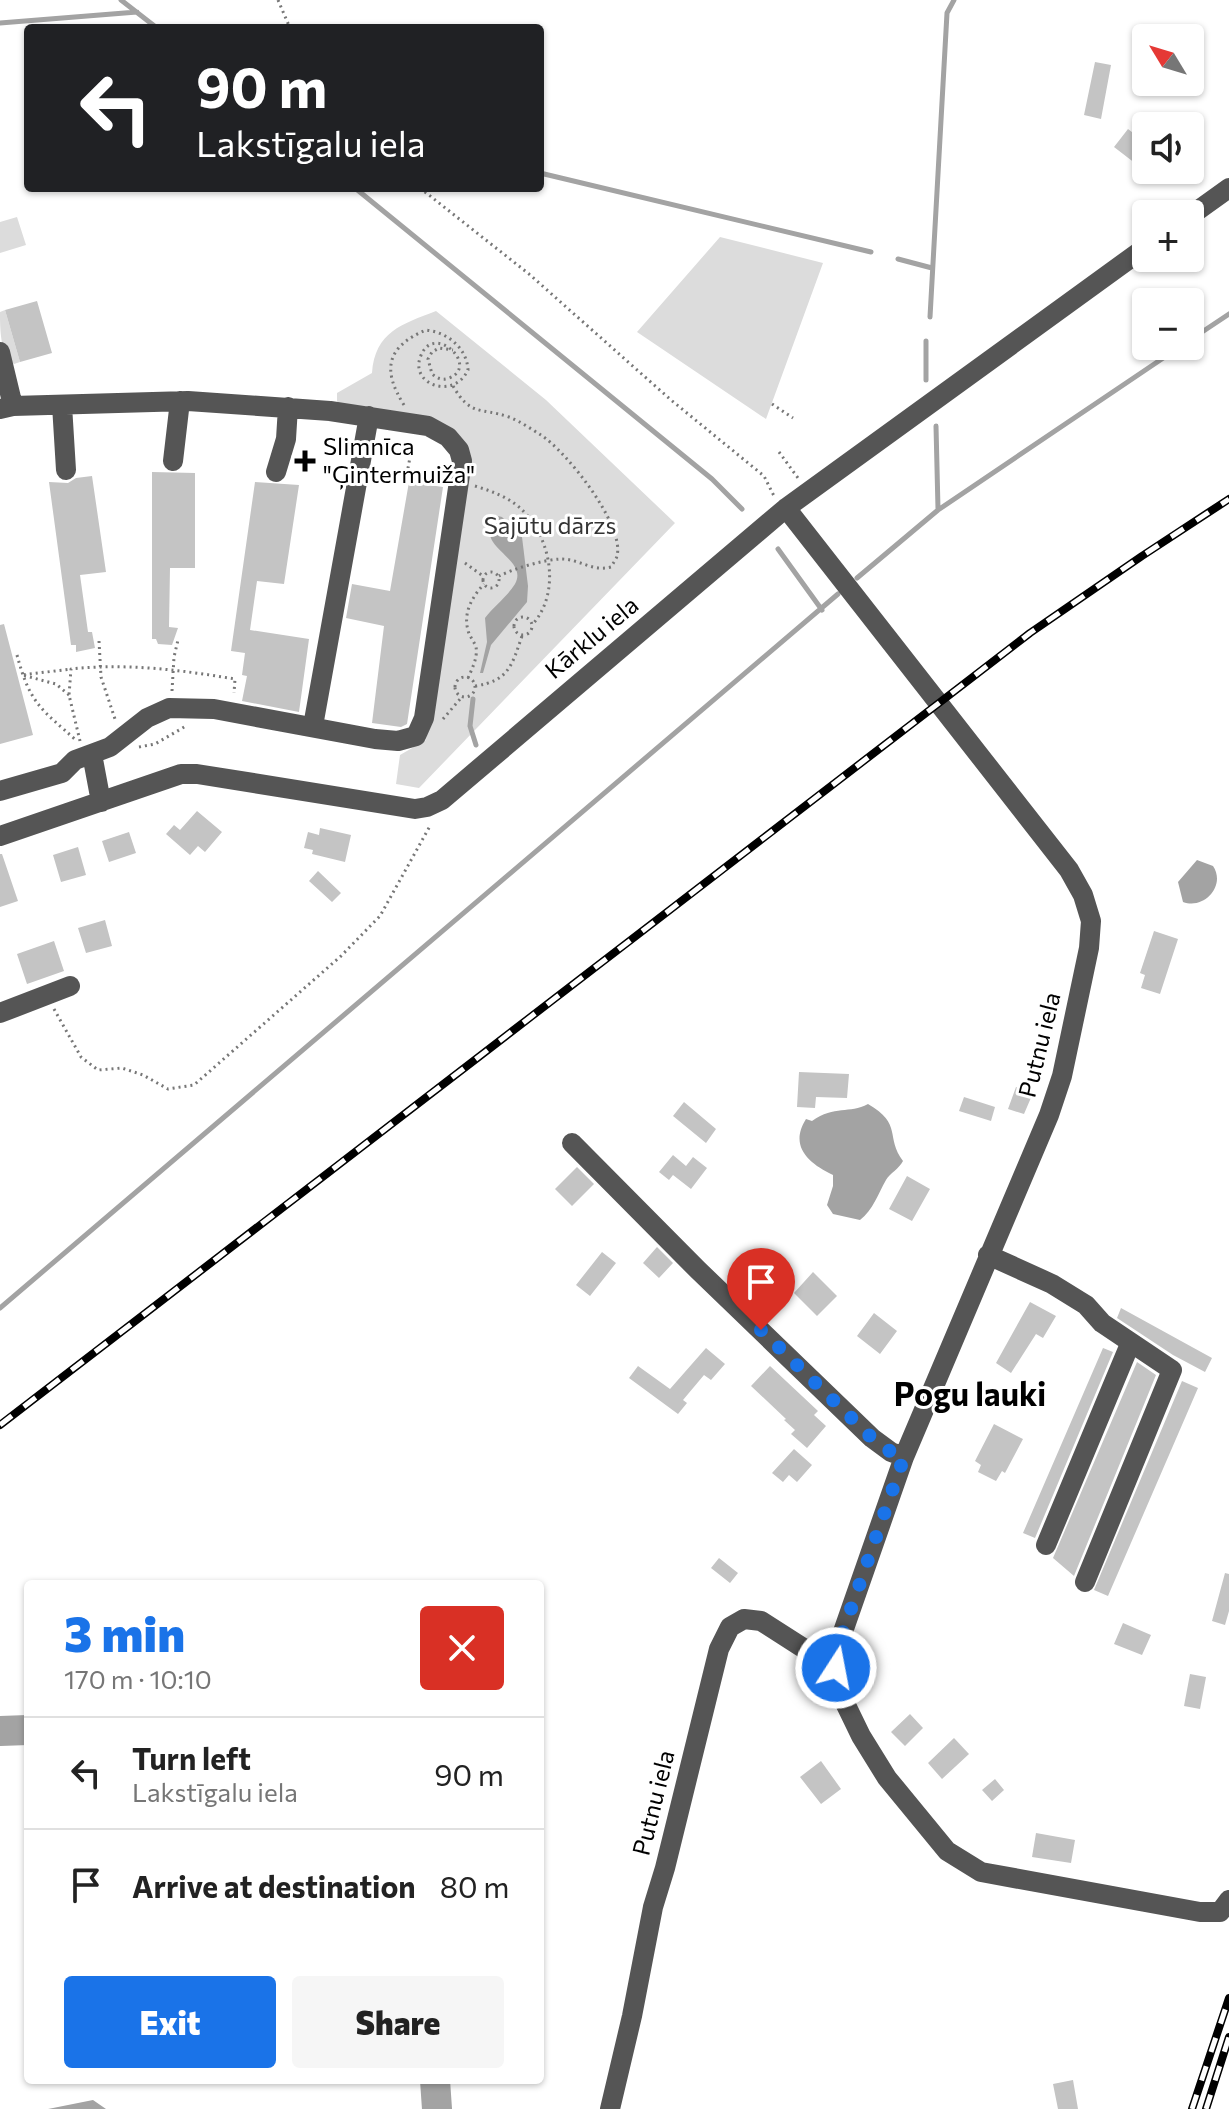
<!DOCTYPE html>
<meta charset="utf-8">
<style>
:root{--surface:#fff;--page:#f6f6f6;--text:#222;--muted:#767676;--line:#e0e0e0;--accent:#1a73e8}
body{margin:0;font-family:Commissioner,sans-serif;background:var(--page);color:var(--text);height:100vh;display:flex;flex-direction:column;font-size:30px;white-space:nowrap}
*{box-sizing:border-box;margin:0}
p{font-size:26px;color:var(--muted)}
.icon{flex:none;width:44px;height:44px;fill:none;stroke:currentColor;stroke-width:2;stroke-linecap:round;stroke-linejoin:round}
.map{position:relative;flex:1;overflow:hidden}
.panel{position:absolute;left:24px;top:1580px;width:520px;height:504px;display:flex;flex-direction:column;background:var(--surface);border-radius:8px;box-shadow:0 2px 6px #0004}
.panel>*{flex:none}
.guide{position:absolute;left:24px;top:24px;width:520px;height:168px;border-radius:8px;box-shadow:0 2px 6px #0004;background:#202124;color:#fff;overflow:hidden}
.needle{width:52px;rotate:308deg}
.tools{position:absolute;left:1132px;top:24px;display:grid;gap:16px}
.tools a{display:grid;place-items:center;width:72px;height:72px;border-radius:8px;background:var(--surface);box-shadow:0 2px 6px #0004;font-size:40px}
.pin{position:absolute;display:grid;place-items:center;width:68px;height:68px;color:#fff;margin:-82px -34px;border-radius:50% 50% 50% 0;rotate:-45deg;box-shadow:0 0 8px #0007}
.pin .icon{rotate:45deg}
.me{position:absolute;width:88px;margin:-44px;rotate:11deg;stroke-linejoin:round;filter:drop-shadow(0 0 6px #0008)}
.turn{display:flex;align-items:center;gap:28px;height:168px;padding:0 40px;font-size:36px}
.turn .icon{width:104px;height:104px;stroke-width:2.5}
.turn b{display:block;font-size:56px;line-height:68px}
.round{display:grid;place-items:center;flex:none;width:84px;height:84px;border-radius:8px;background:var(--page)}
.summary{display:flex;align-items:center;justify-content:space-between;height:136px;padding:0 40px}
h1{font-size:48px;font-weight:800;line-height:60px;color:var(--accent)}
.primary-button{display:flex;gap:16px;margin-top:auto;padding:16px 40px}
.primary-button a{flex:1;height:92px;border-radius:8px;background:var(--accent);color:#fff;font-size:32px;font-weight:800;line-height:92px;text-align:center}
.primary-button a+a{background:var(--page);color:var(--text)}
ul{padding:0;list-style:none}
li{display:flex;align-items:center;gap:24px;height:112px;padding:0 40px;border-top:2px solid var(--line)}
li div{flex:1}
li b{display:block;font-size:30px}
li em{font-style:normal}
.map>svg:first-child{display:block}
.green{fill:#dcdcdc}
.water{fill:#a3a3a3}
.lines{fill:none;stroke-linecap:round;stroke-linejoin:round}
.stream{stroke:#a3a3a3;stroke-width:5}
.river{stroke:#a3a3a3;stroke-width:30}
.building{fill:#c4c4c4}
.path{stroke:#777;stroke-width:3;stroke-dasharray:2 4;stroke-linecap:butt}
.minor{stroke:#555;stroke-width:20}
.rail-casing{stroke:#000;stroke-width:8}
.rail{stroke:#fff;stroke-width:5;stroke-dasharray:15;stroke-linecap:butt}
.route{stroke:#1a73e8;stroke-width:14;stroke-dasharray:0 25.2}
.poi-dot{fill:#000;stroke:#fff;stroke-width:3}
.labels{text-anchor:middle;stroke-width:6;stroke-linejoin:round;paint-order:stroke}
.poi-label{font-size:24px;fill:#000;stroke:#fff;text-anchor:start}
.park-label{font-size:24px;fill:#333;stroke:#fff}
.street-label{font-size:24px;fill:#000;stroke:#fff}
.district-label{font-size:32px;font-weight:bold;fill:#000;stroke:#fff}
</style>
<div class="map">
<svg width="1229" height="2109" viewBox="0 0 1229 2109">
<rect width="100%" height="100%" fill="#fff"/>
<path class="green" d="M17,217l9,28 -26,8v-31z
M720,237l103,26 -57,156 -129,-87z
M5,310l15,52 -6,2c-14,-9 -14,-35 -14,-52z
M436,311l110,89 129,123 -256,265 -23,-4 4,-29 26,-15 35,-300 -122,-36 -2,-3v-8l35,-20c3,-41 30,-49 64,-62z"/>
<path class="water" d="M494,515l8,2 20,20 6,49 -1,16 -36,43 -8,28h-3l7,-31 -2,-24c9,-12 22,-21 30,-34 10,-18 -14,-29 -22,-42 -4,-6 -4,-13 -5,-19z
M1197,860l16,6c13,19 -8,44 -30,36l-5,-20z
M868,1104c35,20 17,33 35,57 -4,8 -13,12 -17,19 -8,14 -13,30 -26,40l-27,-6 -6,-9 6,-19v-11c-25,-12 -44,-29 -27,-56l6,2c23,-16 37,-7 56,-17z
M93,2100l13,9h-58z"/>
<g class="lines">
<path class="stream" d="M121,0l36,28
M0,23l137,-11
M540,173l331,79
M355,188l357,291 30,30
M898,259l34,9
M930,317l17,-304 7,-13
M1190,340l39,-26
M926,380v-39
M936,426l2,83
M778,549l44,61
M857,578l81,-68 243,-164
M473,699l-3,27 6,19
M0,1308l838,-714"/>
<path class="river" d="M0,1731l28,-1
M435,2080l2,29"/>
</g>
<path class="building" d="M1095,62l16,3 -10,54 -17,-4z
M1128,129l18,14v16l-6,8 -26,-20z
M37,301l15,52 -32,9 -15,-52z
M152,472l43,1v95h-25l-1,59 9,1 -6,17 -14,-1 -2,-5h-4z
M92,476l14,96 -26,3 8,57h4l3,16 -19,4v-7h-5l-22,-163 19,1 8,-5z
M255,482l44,3 -15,99 -27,-3 -7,49 59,9 -10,73 -57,-11 5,-25 -5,-1 3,-22 -14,-2z
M409,482l34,5 -36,237 -6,3 -29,-4 12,-97 -38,-8 6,-34 38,7z
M4,624l29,111 -33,9v-119z
M197,811l25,21 -17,20 -7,-6 -8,9 -24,-21 8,-9 6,5z
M320,828l31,7 -6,27 -33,-8 1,-4 -9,-2 4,-16 11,3z
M129,832l7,21 -27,9 -7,-21z
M78,847l8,28 -25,7 -8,-27z
M0,854h2l16,47 -18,6z
M318,871l23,22 -9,9 -23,-21z
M105,920l7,26 -26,7 -8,-25z
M1154,931l24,8 -18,55 -19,-6 4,-13 -5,-2z
M54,941l10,30 -37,13 -10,-30z
M799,1072l50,2 -2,24 -31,-1 -1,11 -18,-1z
M1016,1087l17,6 -9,21 -16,-5z
M964,1097l31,10 -4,14 -32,-10z
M684,1102l32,27 -10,14 -33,-27z
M673,1155l13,11 7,-9 14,11 -16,21 -18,-14 -4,5 -10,-8z
M577,1167l17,17 -22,22 -17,-17z
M907,1176l23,13 -18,32 -23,-12z
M657,1247l16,16 -14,15 -16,-15z
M602,1252l14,11 -26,33 -14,-11z
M766,1258l21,21 -15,15 -21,-21z
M813,1272l24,24 -20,20 -23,-23z
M1030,1302l26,14 -13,22 -7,-4 -25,39 -15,-10z
M1121,1308l91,50 -7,14 -32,-17 -56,-37z
M874,1313l23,18 -17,23 -23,-18z
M706,1348l19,16 -14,16 -7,-5 -21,25 4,3 -9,11 -49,-36 9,-12 32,23z
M1103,1348l10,4 -78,186 -12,-5z
M1137,1362l19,13 -82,201 -21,-18z
M770,1366l48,45 -4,4 12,11 -19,22 -16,-14 4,-4 -11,-10 2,-1 -35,-33z
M1182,1381l16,7 -90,208 -14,-6z
M994,1424l29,15 -18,34 -3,-2 -6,10 -18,-9 3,-7 -6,-4z
M794,1449l18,16 -15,17 -8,-7 -6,7 -11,-9z
M719,1558l19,15 -8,10 -19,-15z
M1225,1573l4,1v37l-4,14 -13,-4z
M1123,1623l28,12 -9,20 -28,-11z
M1190,1674l16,3 -6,32 -16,-3z
M910,1714l13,14 -18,18 -14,-14z
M954,1738l15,16 -27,25 -14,-16z
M821,1761l20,28 -20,15 -21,-27z
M995,1779l9,11 -12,11 -10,-11z
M1036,1833l39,7 -4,23 -39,-6z
M1073,2080l5,29h-20l-5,-25z"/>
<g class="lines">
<path class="path" d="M278,0l12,28
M420,188l109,86 142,126 93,76 10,20
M453,386c18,31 27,21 56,31 11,4 22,12 32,18 25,16 84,90 76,121 -1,4 -4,7 -6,11 -19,5 -31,-8 -50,-8 -19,1 -45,9 -62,17
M772,404l21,14
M404,405c-22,-35 -18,-58 22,-75 21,2 41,18 42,40 -14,30 -57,15 -48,-12 12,-38 61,8 29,20 -7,3 -12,0 -17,-4l-4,-15 4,-7 7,-4 14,2
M779,452l19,26
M377,470l30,4 6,-34
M475,486c16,5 31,10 44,21 32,28 43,85 13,118
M465,563l18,13
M483 580a8 8 0 1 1 16 0a8 8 0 1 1-16 0Z
M514 626a9 9 0 1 1 18 0a9 9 0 1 1-18 0Z
M99,641l2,36 14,42
M17,655c13,49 24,54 60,86
M455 687a10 10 0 1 1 20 0a10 10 0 1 1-20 0Z
M468,678c4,-9 10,-21 8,-31 -2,-6 -7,-11 -8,-17 -5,-17 4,-33 16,-46
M475,686c34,-5 37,-21 47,-50
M172,691l2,-34 4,-17
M69,695l-13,-11 -34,-9 49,-6
M443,719l18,-21
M80,741l-11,-46 2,-26c56,-6 110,1 164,10l-1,14
M139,747l16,-3 31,-18
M54,1009l27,48 17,13 24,-2 21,7 25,14 26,-4 147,-129 39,-40 50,-90"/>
<path class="minor" d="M1190,216l39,-28
M0,352l13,54
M62,405l4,65
M0,409l13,-3 175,-5 142,10 98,15 20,11 11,13 3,11 -38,257 -8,18 -18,5 -23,-2 -161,-30 -45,-1 -22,10 -37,29 -35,13 -13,13 -62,18
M173,461l7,-60
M276,472l10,-33 2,-32
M786,508l283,362 14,25 8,26 -2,27 -27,128 -13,39 -145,342 -66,189 -2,22 9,35 16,33 26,42 60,73 34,21 219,40h20l9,-12
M313,726l56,-310
M92,754l9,48
M0,836l181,-62h16l218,35 12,-2 15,-7 344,-292 360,-261
M0,1013l70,-27
M572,1143l126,127 174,168 19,14 13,5
M988,1255l64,29 34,21 16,18 70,47 -87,212
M1046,1545l84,-201
M610,2109l22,-93 21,-109 12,-39 54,-219 11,-22 14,-8 17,2 50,32 25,5"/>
<g class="rail-casing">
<path id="rail" d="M0,1425l1030,-792 112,-77 87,-57
M1192,2109l37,-111
M1206,2109l23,-72"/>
</g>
<use href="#rail" class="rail"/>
</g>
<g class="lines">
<path class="route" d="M761,1330l111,108 19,14 13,5 -66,189 -2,22"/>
</g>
<path class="poi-dot" d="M301 449h8v8h8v8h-8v8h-8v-8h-8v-8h8z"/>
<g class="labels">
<g class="poi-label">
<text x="323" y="455">Slimnīca<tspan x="323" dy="28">"Ģintermuiža"</tspan></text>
</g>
<g class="park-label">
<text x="550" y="534">Sajūtu dārzs</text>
</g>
<g class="street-label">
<text transform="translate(592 638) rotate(-40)" y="8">Kārklu iela</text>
<text transform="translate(1040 1045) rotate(-76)" y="8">Putnu iela</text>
<text transform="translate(654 1803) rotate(-76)" y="8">Putnu iela</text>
</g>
<g class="district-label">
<text x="970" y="1406">Pogu lauki</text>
</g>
</g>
</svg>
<div class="tools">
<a><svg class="needle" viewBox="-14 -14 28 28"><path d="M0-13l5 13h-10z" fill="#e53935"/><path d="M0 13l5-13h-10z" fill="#767676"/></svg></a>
<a><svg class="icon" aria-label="sound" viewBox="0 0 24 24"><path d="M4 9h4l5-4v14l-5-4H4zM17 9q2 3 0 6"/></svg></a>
<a>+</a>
<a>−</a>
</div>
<div class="pin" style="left:761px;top:1330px;background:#d93025"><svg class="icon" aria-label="arrive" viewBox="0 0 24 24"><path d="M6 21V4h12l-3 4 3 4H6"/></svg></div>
<svg class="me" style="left:836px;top:1668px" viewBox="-20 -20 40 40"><circle r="17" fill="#1a73e8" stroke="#fff" stroke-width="3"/><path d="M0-11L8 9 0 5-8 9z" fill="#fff"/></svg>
<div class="guide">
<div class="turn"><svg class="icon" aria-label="left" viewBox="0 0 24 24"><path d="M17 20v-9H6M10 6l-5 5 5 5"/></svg><div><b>90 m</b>Lakstīgalu iela</div></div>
</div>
<section class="panel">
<div class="summary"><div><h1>3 min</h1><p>170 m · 10:10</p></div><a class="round" style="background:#d93025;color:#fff"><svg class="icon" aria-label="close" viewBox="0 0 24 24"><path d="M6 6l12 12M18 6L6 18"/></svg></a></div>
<ul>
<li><svg class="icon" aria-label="left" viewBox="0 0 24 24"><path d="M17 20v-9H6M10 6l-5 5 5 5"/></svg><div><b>Turn left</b><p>Lakstīgalu iela</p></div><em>90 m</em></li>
<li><svg class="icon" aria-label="arrive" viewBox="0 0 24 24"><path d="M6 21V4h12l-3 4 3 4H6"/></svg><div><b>Arrive at destination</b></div><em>80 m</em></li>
</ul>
<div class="primary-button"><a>Exit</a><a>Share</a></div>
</section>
</div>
